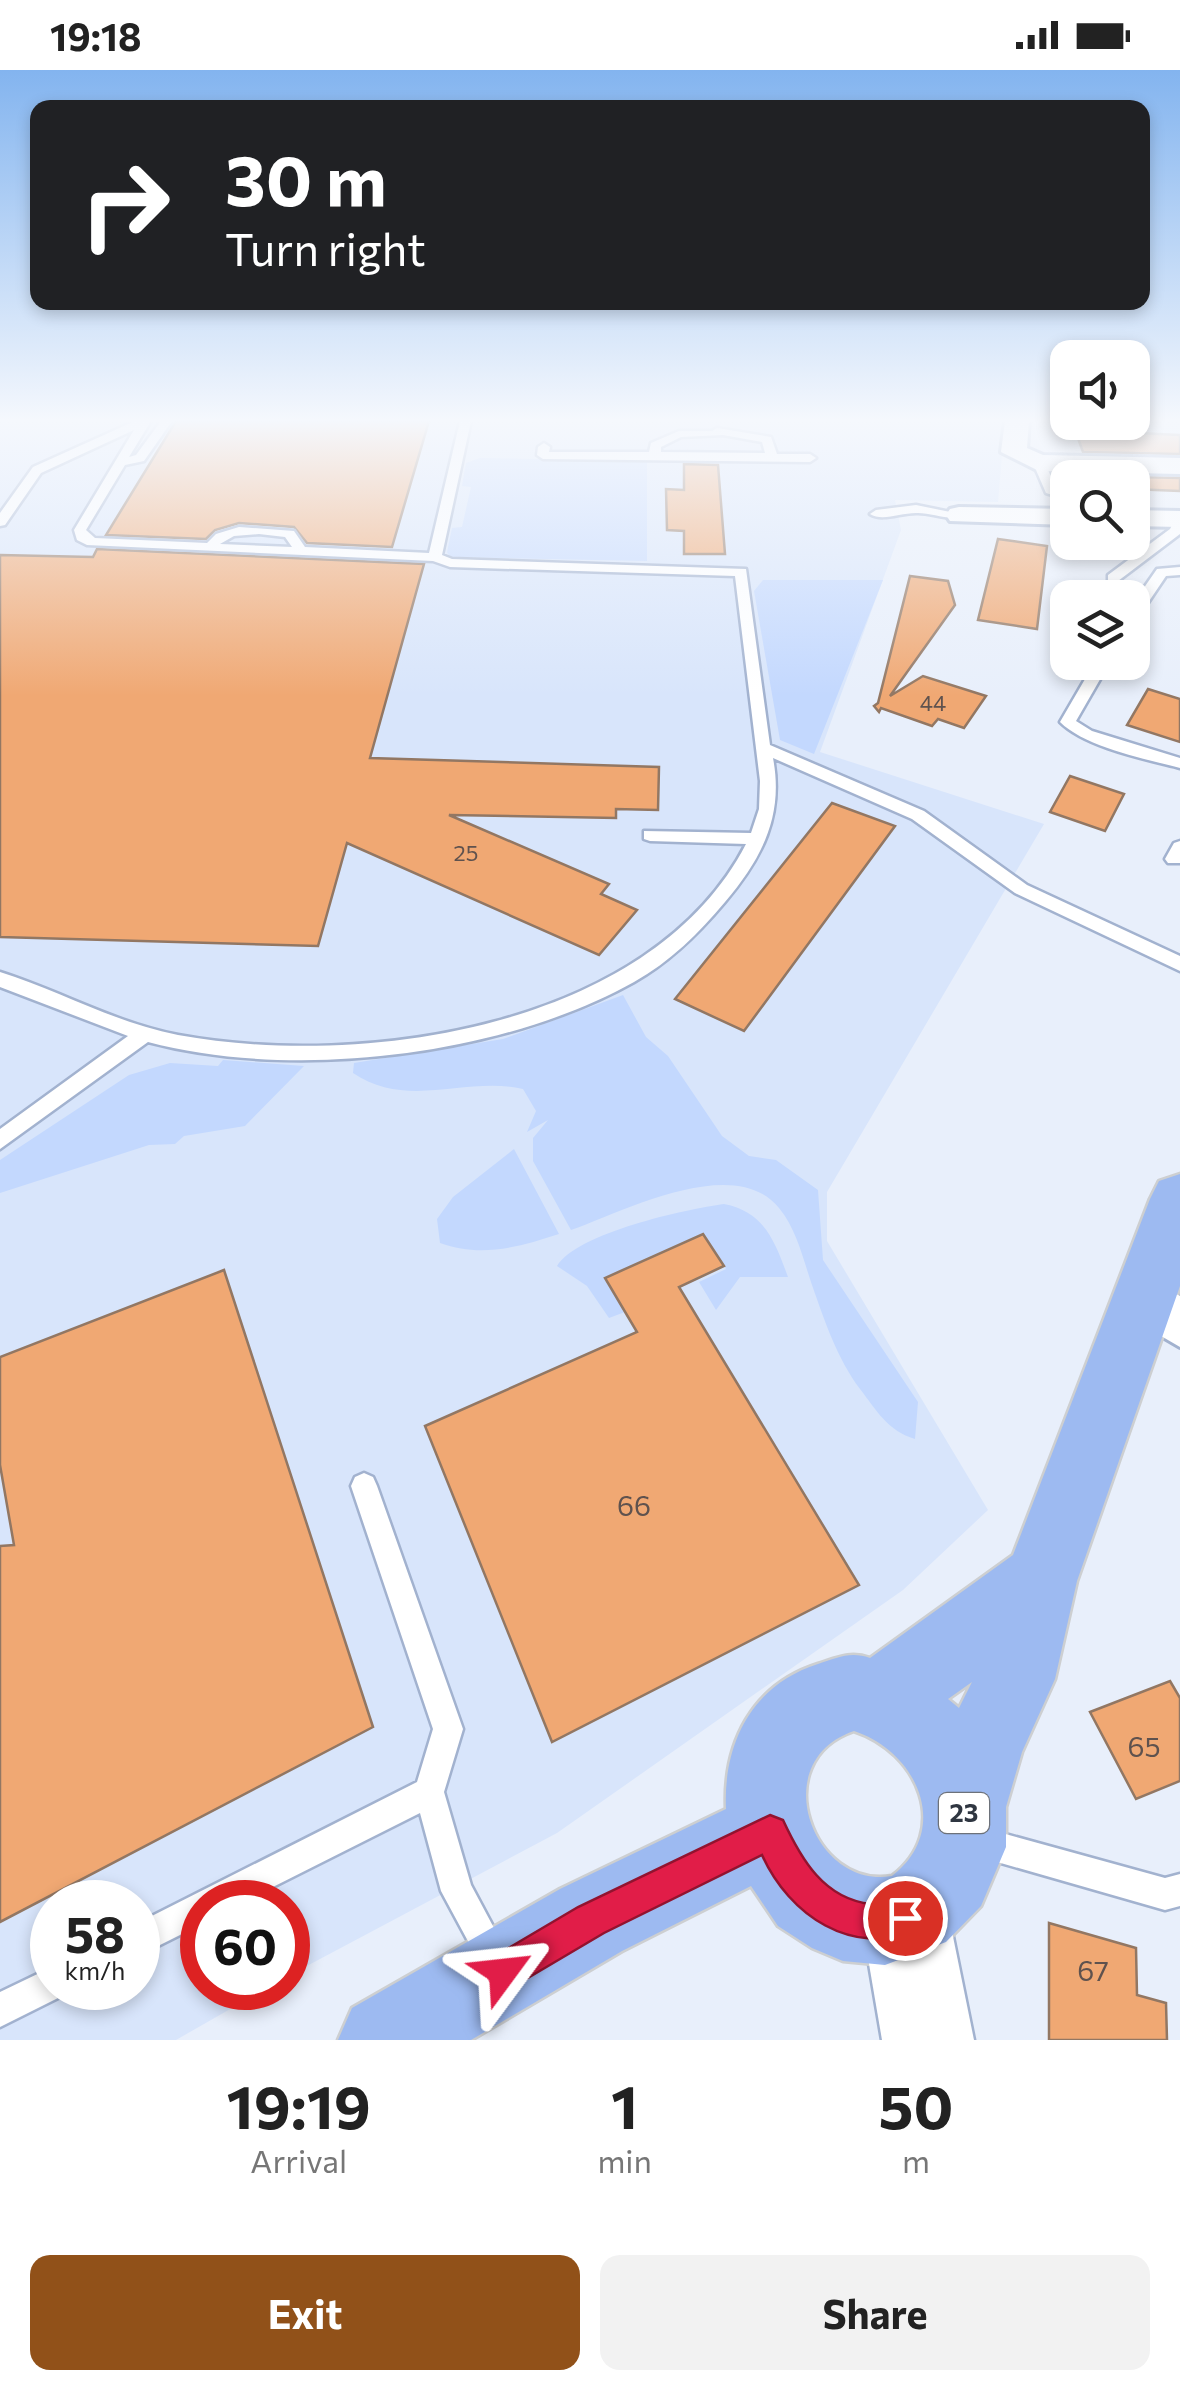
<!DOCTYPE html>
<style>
:root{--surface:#fff;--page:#f2f2f2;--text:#222;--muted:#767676;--accent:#915119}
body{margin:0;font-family:Commissioner,sans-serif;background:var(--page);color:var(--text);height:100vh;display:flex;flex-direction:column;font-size:38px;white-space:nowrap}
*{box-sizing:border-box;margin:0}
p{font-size:32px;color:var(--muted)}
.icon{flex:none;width:55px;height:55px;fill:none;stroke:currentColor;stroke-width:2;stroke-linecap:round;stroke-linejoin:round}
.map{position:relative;height:1970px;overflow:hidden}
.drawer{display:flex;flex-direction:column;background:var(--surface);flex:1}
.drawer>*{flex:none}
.hud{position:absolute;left:30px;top:30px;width:1120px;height:210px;border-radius:20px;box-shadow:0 5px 15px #0003;background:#202124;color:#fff;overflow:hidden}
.fabs{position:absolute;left:1050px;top:270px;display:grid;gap:20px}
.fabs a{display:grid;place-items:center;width:100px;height:100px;border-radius:20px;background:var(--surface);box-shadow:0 5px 15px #0003;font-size:50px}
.speed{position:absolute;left:30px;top:1810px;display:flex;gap:20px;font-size:50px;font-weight:700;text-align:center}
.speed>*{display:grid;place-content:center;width:130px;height:130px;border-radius:50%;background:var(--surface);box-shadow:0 5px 15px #0003;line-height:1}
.speed small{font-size:25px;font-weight:400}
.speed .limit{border:15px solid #d22;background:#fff;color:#111}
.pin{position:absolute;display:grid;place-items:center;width:85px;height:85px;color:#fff;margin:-42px;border:5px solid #fff;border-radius:50%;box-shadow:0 2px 10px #0007}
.me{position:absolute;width:110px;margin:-55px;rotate:60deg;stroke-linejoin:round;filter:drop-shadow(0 0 8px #0008)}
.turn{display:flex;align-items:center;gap:35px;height:210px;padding:0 30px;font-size:45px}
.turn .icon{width:130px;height:130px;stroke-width:2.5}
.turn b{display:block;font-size:70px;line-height:85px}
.eta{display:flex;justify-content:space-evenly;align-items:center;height:170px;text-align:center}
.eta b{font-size:60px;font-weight:700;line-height:70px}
.primary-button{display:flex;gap:20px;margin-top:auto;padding:20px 30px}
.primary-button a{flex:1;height:115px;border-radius:20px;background:var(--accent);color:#fff;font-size:40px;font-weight:700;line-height:115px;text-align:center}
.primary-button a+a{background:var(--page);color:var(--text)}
.status{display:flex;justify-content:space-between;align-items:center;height:70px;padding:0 50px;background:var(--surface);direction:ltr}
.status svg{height:28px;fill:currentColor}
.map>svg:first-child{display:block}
.built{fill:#d8e5fb;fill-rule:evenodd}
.green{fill:#c3d8fe}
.building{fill:#f0a873;stroke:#927763;stroke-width:2.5}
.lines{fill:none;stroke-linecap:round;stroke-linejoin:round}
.lane-casing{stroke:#a2b2cf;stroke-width:5}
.street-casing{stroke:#a2b2cf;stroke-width:6}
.secondary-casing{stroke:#a2b2cf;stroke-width:5}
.primary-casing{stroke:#cdcfd1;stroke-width:5}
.lane{fill:#fff;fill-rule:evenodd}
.street{fill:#fff;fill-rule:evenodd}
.secondary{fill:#fff;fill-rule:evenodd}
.primary{fill:#9dbaf1;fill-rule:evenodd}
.route{fill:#e11d48;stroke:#92132f;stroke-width:2.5}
.labels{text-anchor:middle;stroke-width:9;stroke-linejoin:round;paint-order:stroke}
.number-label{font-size:22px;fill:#5f524e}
.shield{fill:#fff;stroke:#6d727a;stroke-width:2.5}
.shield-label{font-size:25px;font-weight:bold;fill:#2f3641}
.near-number-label{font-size:28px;fill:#5f524e}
</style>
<div class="status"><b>19:18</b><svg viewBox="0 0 49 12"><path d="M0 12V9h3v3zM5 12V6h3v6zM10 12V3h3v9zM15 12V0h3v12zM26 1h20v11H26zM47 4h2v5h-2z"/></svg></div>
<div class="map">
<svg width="1180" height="1970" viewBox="0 0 1180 1970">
<rect width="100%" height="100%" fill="#e8effb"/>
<path class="built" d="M0,351h1005l-7,81 -103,-2 6,30 -81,222 224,72 -217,368v49l161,269 -85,80 -346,243 -269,143v-74h-86v86h65l-91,52h-176zM52,1832h86v86h-86z"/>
<path class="green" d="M480,388l167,3v100l-197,-4 -3,-5 5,-24 10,-1 9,-40 -9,-1 4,-23z
M763,510h120l-69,174 -34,-14 -26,-149z
M623,925l23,42 22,19 54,80 27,20 27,4 42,30 5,70 95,142 -3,37c-27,-8 -38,-28 -55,-50 -23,-31 -35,-67 -48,-104 -9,-26 -15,-55 -33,-77 -44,-55 -155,3 -208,22l-38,-69v-23l15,-18 -21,12 9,-21 -13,-22c-57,-13 -116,21 -170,-16l1,-10 149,-24z
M223,990l81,6 -59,60 -61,10 -9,8 -26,1 -149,48v-33l129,-85 41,-12 48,3z
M514,1079l45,85c-40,13 -78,24 -119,9l-3,-24 16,-22z
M724,1134c41,8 51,38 64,73h-48l-24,33 -17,-28 27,-13 -24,-35 -96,44 19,34 -16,6 -22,-32 -30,-20c20,-33 129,-57 167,-62z"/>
<path class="building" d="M176,351h253l-37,126 -85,-4 -13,-16 -55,-4 -24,7 -9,9 -100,-4z
M1075,360l105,5v19l-97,-2z
M684,394l34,1 7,89h-41v-23l-17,-1 -1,-41 18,1z
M1091,406l89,2v13l-48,-2v-11z
M998,469l49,7 -10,83 -59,-9z
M97,479l327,15 -54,194 289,9 -1,43 -42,-1v9l-167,-3 160,69 -8,10 36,16 -38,45 -252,-112 -29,103 -318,-9v-382l93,2z
M910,506l38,5 7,24 -65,91 33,-20 63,20 -22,32 -26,-9 -6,7 -51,-18 -2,4 -5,-6 4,-3z
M1148,619l32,10v43l-53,-17z
M1070,706l54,18 -19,37 -55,-19z
M832,733l63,23 -151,205 -69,-32z
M703,1164l21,32 -45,21 180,298 -307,157 -127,-316 212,-94 -32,-54z
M224,1200l149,457 -373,195v-376l14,-1 -14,-80v-108z
M1170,1611l10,17v83l-44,18 -46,-87z
M1049,1853l87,25 1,47 29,8 1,37h-118z"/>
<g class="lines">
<g class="lane-casing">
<path id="lane" d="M135,351h16l-22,36 7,-2 25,-34h11l-28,40 -19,4 -39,65 9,8 112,5 9,-9 23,-7 55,4 11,16 124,6 31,-132h11l-29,134 10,4 294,10 24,176 154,66 103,74 153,71v15l-165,-78 -103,-74 -139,-61c11,58 -11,100 -48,144 -26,31 -55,60 -91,80 -132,74 -339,99 -486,60l-148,107v-20l128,-93 -128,-49v-15c60,19 116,51 178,63 185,34 473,-7 568,-191l-96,-3 -6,-2v-8l107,2 8,-24 1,-28 -25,-205 -285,-9 -17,-6 -346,-16 -10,-5 -3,-10 60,-100 -93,43 -36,52 -5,1v-13l33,-46zM259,464l26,3 7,10 -72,-3 14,-8z
M717,358l54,9 6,17h33l6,4 -6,4 -267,-3 -6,-4 1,-8 6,-4 6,4 -1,5h100l2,-9 28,-12h33zM723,365l39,7 3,11 -104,-1v-5l20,-10z
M1039,389l6,4 13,30 -2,3 -10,-3 -13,-30z
M916,435l49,10c-13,7 -32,-2 -47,-2 -16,-1 -35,9 -48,1l6,-4z
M1180,447v17l-62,47h-10v-6l62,-46 6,-11z
M1180,497v8l-14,1 -29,43 -5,1v-15l25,-36z
M1095,592h15l-34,59 16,10 88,27v10c-35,-9 -95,-21 -120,-46z
M1180,771v22h-12l-3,-4 9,-16z
M364,1403l9,4 4,9 86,243 -19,63 27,93 39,73 -5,11 -11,5 -11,-5 -42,-78 -21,-78 -177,89h-41v22l-64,32v-33l279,-141 16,-53 -82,-243 4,-9z
M980,1757l185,51 15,-4v32l-15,4 -185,-53 -11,-4 -4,-11 4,-11z
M52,1897v21h14l-2,7 -64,32v-35z"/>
</g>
<g class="street-casing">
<path id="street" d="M1005,351h24l-2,27 16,7 137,3v16l-141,-3 -38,-19z
M959,437l109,2v16l-118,-4 -4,-6 4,-6z
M1132,440l48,1v16l-48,-1z
M1143,1207l37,19v51l-55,-32 -7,-16 7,-16z"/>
</g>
<g class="secondary-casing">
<path id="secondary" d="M905,1803l31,13 13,31 25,123h-92l-21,-123 13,-31z"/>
</g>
<g class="primary-casing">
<path id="primary" d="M1180,1104v112l-103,295 -22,98 -33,73 -16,55v40l-25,59 -35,36 -61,23 -42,-4 -31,-13 -34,-22 -27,-40 -129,65 -151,89h-133l14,-32 208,-119 166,-80c-3,-66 26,-124 92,-145 19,-6 32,-13 52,-6l143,-103 137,-356 9,-18zM972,1612l-13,26 -11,-9zM854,1661c64,21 98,99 38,145 -79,14 -127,-115 -38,-145z"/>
</g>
<use href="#lane" class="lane"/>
<use href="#street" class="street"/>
<use href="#secondary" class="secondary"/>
<use href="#primary" class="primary"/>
</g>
<linearGradient id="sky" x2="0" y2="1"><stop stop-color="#83b4ef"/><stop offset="0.56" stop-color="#f5f8fd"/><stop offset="1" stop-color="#f5f8fd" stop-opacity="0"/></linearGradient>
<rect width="1180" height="626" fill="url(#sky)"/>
<path class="route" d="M770,1745l13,5c18,39 41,79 88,84 18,1 30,-6 47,1l5,13 -5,12c-66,28 -129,-15 -156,-75l-158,78 -88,52 -13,6 -13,-6 -6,-13 6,-13 88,-52z"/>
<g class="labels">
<g class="number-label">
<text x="933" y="641">44</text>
<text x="466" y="791">25</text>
</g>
<rect class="shield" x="939" y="1723" width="50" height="40" rx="8"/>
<g class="shield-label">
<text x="964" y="1752">23</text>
</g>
<g class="near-number-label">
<text x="634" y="1446">66</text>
<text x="1144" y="1687">65</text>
<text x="1093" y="1911">67</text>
</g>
</g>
</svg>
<div class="fabs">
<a><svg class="icon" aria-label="sound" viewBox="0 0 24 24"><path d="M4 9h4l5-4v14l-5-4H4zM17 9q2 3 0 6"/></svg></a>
<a><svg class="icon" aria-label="search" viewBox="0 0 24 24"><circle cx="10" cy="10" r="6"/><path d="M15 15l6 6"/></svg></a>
<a><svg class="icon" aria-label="layers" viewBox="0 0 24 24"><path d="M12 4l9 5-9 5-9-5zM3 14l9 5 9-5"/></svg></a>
</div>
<div class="speed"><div>58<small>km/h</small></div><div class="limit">60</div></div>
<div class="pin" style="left:905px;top:1848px;background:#d93025"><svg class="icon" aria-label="arrive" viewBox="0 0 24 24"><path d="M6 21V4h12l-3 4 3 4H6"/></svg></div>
<svg class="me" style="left:503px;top:1902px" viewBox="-20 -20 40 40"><path d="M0-17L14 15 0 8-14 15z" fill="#e11d48" stroke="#fff" stroke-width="4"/></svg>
<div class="hud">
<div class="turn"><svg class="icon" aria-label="right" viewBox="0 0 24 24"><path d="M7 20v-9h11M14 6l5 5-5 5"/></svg><div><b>30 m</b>Turn right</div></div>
</div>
</div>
<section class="drawer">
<div class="eta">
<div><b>19:19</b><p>Arrival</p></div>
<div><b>1</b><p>min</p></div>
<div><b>50</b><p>m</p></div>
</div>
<div class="primary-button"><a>Exit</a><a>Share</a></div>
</section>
